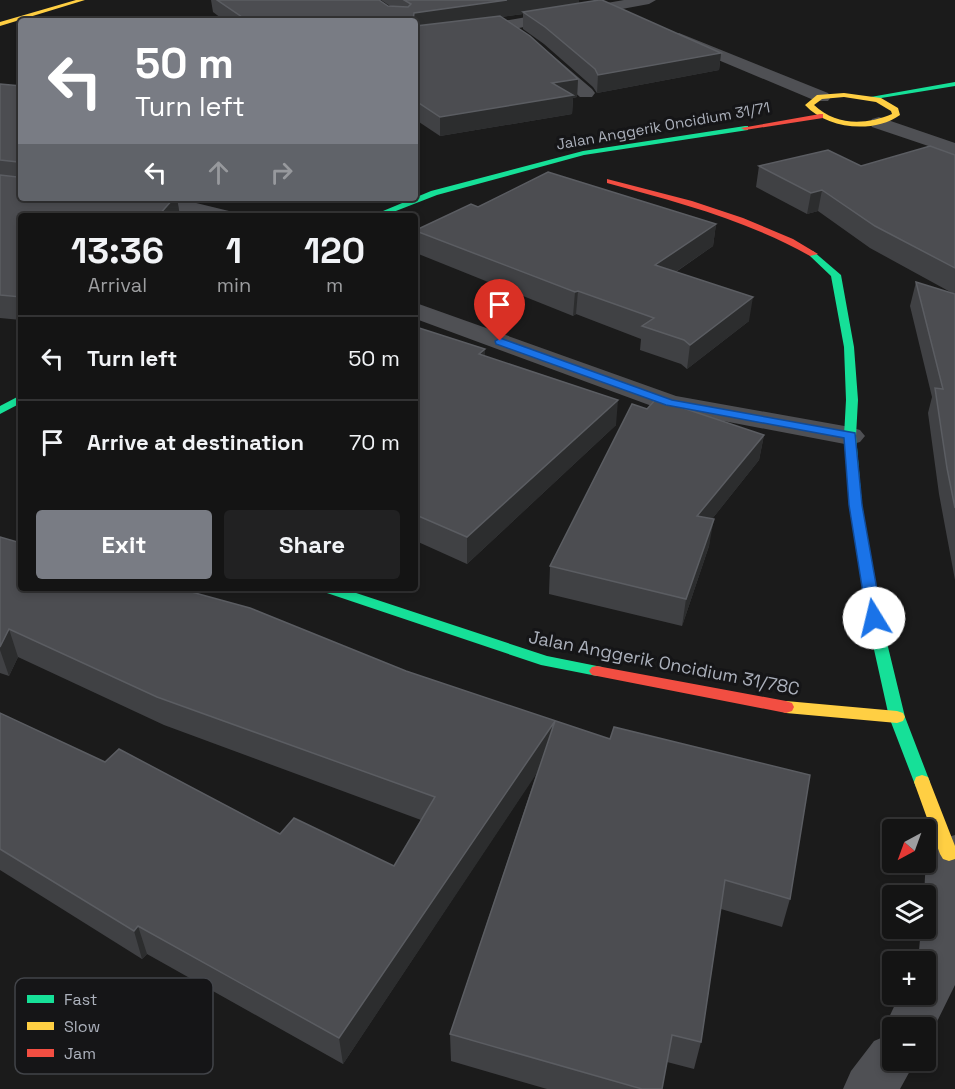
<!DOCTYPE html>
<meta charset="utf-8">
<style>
:root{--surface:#141414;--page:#212122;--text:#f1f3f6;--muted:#9d9ea0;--line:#333334;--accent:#797c84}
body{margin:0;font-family:"Space Grotesk",sans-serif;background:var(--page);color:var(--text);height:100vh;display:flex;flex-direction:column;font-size:22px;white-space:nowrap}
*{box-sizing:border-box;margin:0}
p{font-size:20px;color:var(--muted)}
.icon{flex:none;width:33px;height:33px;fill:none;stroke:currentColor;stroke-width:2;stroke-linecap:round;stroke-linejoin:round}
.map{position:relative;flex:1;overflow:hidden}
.drawer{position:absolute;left:18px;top:213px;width:400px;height:378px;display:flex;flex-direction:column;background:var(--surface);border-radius:6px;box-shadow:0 3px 9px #0003,0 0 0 2px var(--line)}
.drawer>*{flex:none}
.banner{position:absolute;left:18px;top:18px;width:400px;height:183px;border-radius:6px;box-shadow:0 3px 9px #0003,0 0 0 2px var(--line);background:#797c84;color:#fff;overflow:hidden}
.needle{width:39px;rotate:221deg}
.buttons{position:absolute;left:882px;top:819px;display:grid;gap:12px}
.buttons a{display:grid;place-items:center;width:54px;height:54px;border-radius:6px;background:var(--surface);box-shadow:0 3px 9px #0003,0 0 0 2px var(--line);font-size:30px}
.pin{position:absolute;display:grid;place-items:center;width:51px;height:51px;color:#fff;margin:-62px -26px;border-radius:50% 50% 50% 0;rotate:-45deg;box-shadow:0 0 6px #0007}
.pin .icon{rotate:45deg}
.me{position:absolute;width:66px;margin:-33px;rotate:351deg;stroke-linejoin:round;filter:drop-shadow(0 0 4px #0008)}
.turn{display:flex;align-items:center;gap:21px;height:126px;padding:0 18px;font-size:27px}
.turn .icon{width:78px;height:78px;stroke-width:2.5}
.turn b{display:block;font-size:42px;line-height:51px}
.lanes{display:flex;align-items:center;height:57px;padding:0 18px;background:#0003;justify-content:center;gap:30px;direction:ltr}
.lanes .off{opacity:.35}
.eta{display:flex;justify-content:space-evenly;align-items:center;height:102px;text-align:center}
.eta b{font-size:36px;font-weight:700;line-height:42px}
.primary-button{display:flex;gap:12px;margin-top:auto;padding:12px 18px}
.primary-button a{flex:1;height:69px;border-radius:6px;background:var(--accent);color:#fff;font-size:24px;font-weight:700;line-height:69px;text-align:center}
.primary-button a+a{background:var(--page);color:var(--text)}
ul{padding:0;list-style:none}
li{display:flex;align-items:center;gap:18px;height:84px;padding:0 18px;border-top:2px solid var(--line)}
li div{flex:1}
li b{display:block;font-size:22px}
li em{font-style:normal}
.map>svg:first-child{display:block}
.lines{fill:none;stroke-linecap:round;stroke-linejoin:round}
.street{fill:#4f5054;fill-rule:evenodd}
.fast{fill:#16e098;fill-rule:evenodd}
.slow{fill:#ffcf43;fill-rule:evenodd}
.jam{fill:#f24e42;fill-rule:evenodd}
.wall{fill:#404144}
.shaded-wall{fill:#2c2d2e}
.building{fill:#4c4d51;stroke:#5b5d62;stroke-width:1.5}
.route{fill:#1a73e8;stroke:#114b97;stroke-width:1.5}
.labels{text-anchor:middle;stroke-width:6;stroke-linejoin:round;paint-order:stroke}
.far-street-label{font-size:15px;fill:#acb1bc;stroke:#151517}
.street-label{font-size:18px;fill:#acb1bc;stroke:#151517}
.key{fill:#151517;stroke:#424449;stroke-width:1.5}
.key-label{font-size:16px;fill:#acb1bc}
</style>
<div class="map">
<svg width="955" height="1089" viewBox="0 0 955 1089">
<rect width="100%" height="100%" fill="#1b1b1b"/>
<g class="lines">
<path class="street" d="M624,0h32l-7,4 -146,27 -87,10v-10l87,-10z
M679,33l149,60 3,4 -3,4h-12l-143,-60 -2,-3z
M545,52l6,2 41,35 3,4 -3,4h-12l-41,-37 -2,-3z
M879,117l76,26v12l-83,-28 -2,-4 2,-4z
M98,198h67l23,3 41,10 3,5h-36l-87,-12 -8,-1z
M416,303l260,93 174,31 10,3 5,6 -5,6 -10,3 -190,-36 -244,-90z
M955,835v150l-29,59v-16h-34v32h24l-16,29h-57l8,-18 23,-30 14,-6 -4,-7 16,-34h26v-32h-8l3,-34h5c0,-29 -6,-59 8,-87z"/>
<path class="fast" d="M955,82v4l-86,14 -4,-2z
M745,126h3v4l-164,25 -147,40 -54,21h-12l60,-25 152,-40z
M813,251l28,24 13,72 4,53 -2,36 6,69 19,113 24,99 25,65 -2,5 -6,2 -6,-2 -2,-5 -25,-65 -22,-99 -17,-113 -6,-69 2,-36 -2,-53 -13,-71 -21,-20v-4z
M21,395v8l-21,11v-8z
M319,588h22l206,68 55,11 3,4 -3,4 -5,1 -56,-11 -220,-74z"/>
<path class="slow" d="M76,0h9l-85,26v-4z
M844,93l37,5 17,10 2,7c-27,19 -73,14 -95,-10l12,-10zM844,97l32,5 15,9 1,3c-26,11 -56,12 -78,-9l8,-6z
M786,701l111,10 6,2 2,4 -2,4 -6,2 -111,-10 -6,-2 -2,-4 2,-4z
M922,775l6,2 2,5 25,64v13l-6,2 -6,-2 -3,-5 -26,-72 2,-5z"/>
<path class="jam" d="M820,114h3v4l-78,12 -4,-2z
M607,179l85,22 51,17 50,21 25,15 -8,2c-64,-36 -133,-54 -203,-73z
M597,666l189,35 6,2 2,4 -2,4 -6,2 -194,-38 -3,-4 3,-4z"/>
</g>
<path class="wall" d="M211,0h168l9,6h2l-9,-6h198v3l142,50 -2,17 -122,23 -4,-6 -49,-43 -21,-15v-15l-22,3 77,62 -1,18 -4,1 -1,16 -132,22 -24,-16v-99h-191l-12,-9z
M0,84l21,2v112h156l3,18h-159v104l-21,-2z
M955,155v425l-16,-86 -11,-81 4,-16 -22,-91 6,-24 38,12 -84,-46 -52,-37 -11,3 -51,-27 3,-21h102z
M180,198h15l-2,2z
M478,207l238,17 -3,22 -37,26 73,49 -62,48 -6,-5 -41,-14 1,-11 -65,-25 -3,2 -157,-63v-23z
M416,327l69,22v7l131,69 -149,139 -51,-23z
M764,435l-5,25 -47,59 -3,27 -27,80 -133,-32 1,-28z
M0,537l21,51h156l613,311 -8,28 -61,-18 -20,133 -7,27 -27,-7 -5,27h-115l-96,-28 -1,-27 87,-262 -194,292 -196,-110 -5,5 -142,-89v-157l105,49 175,72 114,32 27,-46 -257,-95 -146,-68 -9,19 -9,-3z"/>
<path class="shaded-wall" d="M507,0h72v6l-56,6v2l-107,15v-8h-3l1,-8z
M721,53l-2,17 -122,23 1,-18z
M578,79l-1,18 -4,1 -1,16 -132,22v-19l112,-34z
M822,190l-4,21 -11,3 4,-21z
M174,198h3l3,18h-22z
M716,224l-3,22 -61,42 3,-23z
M578,291l-2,23 -3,2 2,-24z
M753,297l-4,24 -62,48 3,-24z
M485,349v25l-6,-20z
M618,400l-2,25 -149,139v-27z
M764,435l-5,25 -66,83 4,-27z
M714,519l-5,27 -27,80 4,-27z
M9,629l9,28 -9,19 -9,-26v-3z
M555,721l-2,28 -210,315 -4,-26z
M138,926l9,28 -5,5 -8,-28z"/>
<path class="building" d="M217,0h162l9,6 20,1 3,-3 -7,-4h103l-93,13 -1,8h-105l-3,-2 -12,2h-45z
M599,0h3l119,53 -123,22 -3,-6 -50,-42 -22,-15z
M500,16l30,20 48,43 -26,4 21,12 -133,22 -24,-16v-75z
M0,84l21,2v112h153l-16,18h-137v81l-21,-2v-120l17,2 1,-15 -18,-2z
M930,146l25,9v113l-80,-42 -53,-36 -11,3 -52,-27 69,-16 33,16z
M548,172l168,52 -61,41 98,32 -63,48 -6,-5 -42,-14 12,-8 -76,-27 -3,1 -159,-61v-1l55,-26 7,3z
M916,282l39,12v214l-8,-40 -12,-80 8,1z
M416,327l69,22 -6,5 139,46 -151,137 -51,-22z
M656,399l108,36 -67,81 17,3 -28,80 -136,-33 82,-162 15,5z
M0,537l21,6v45h156l73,20 156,63 204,68 4,-12 196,48 -20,124 -65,-19 -24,162 -29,-7 -10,54h-20l-192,-55 105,-313 -216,317 -201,-112 -4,5 -134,-82v-136l105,49 14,-13 161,85 14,-16 100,48 41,-69 -278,-100 -148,-68 -9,18z"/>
<path class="route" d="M500,338l172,62 183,33 7,72 20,113 -3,3 -5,2 -7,-5 -18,-113 -5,-67 -178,-33 -170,-61 -1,-3z"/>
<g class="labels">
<g class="far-street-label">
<text transform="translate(663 126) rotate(-10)" y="5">Jalan Anggerik Oncidium 31/71</text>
</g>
<g class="street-label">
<text transform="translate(664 663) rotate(11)" y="6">Jalan Anggerik Oncidium 31/78C</text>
</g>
</g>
<rect x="15" y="978" width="198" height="96" rx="9" class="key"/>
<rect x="27" y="995" width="27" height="8" fill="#16e098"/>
<rect x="27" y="1022" width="27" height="8" fill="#ffcf43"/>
<rect x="27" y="1049" width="27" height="8" fill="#f24e42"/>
<g class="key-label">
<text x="64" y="1005">Fast</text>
<text x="64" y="1032">Slow</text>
<text x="64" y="1059">Jam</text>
</g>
</svg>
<div class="buttons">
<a><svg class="needle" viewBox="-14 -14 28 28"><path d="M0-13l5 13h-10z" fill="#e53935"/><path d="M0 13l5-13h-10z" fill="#9d9ea0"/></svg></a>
<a><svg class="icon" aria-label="layers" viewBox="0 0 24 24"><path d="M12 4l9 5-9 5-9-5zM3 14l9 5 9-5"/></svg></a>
<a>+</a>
<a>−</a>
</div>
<div class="pin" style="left:500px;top:341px;background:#d93025"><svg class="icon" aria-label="arrive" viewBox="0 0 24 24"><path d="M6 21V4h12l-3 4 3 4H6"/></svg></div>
<svg class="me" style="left:874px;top:618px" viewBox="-20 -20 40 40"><circle r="19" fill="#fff"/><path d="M0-13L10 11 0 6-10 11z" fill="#1a73e8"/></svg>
<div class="banner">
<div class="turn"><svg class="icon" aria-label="left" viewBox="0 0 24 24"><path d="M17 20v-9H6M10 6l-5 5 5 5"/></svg><div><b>50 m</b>Turn left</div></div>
<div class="lanes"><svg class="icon" aria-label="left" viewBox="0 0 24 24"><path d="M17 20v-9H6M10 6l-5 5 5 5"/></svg><svg class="icon off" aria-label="ahead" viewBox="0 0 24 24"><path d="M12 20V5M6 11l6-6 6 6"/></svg><svg class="icon off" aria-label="right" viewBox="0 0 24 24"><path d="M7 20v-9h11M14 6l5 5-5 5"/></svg></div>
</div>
<section class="drawer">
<div class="eta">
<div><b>13:36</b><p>Arrival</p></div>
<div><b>1</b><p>min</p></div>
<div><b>120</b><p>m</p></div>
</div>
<ul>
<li><svg class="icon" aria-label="left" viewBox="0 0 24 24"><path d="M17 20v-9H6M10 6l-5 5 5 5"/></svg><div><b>Turn left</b></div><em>50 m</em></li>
<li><svg class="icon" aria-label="arrive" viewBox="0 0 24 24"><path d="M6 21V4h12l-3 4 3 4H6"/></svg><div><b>Arrive at destination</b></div><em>70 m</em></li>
</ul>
<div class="primary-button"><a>Exit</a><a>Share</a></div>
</section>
</div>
